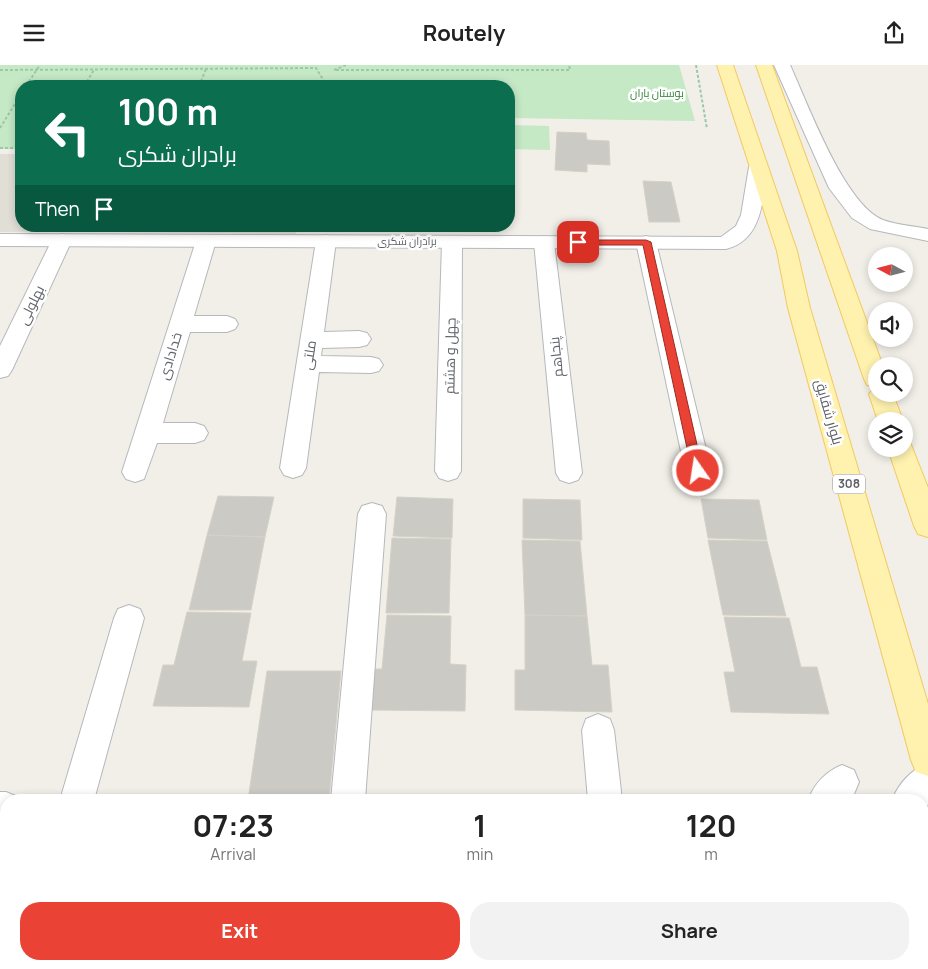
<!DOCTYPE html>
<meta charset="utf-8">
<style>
:root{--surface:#fff;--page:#f2f2f2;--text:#222;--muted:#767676;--accent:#ea4335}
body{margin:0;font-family:Manrope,Cairo,sans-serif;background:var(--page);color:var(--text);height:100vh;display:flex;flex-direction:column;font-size:19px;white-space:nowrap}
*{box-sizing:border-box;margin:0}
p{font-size:16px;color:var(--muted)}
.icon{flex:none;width:28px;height:28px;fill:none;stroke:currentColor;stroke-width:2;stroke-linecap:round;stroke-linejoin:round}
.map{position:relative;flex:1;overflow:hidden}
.sheet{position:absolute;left:0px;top:729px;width:929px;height:176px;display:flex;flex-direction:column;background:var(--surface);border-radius:20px 20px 0 0;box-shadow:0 2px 8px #0003}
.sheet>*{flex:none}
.banner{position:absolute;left:15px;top:15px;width:500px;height:152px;border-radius:20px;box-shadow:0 2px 8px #0003;background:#0b6e4f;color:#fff;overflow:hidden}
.needle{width:32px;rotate:277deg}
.controls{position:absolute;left:868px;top:182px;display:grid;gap:10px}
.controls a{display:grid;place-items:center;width:45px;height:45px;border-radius:50%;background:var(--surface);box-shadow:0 2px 8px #0003;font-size:25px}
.pin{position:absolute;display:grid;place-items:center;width:42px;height:42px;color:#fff;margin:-21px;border-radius:10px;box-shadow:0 2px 8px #0006}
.me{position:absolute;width:55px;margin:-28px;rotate:347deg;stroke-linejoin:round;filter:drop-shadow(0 0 4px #0008)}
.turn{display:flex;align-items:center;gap:18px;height:105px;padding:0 20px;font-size:22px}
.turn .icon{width:65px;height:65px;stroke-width:2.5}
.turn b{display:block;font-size:35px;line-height:42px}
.then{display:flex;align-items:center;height:48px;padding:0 20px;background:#0003;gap:10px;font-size:19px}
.eta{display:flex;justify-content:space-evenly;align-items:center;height:85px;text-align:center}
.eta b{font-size:30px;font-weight:700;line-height:35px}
.cta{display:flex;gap:10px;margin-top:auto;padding:10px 20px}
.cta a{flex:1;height:58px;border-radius:20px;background:var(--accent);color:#fff;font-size:20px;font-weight:700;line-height:58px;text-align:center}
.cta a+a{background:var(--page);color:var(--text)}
header{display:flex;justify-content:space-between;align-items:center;height:65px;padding:0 20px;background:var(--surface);font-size:22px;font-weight:700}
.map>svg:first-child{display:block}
.education{fill:#e1ded6}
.green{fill:#c5e8c5}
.building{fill:#cccac5;stroke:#d6d1c6}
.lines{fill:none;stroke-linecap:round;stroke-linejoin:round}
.minor-casing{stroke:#b5b8bc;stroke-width:2}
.tertiary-casing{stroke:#b5b8bc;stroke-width:2}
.primary-casing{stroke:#f2c960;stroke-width:2}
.path{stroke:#9cc7a9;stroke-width:2;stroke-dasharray:3 2;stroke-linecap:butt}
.minor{fill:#fff;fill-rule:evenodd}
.tertiary{fill:#fff;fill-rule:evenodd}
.primary{fill:#fff2af;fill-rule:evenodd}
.route{fill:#ea4335;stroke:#982c22}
.labels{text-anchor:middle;stroke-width:5;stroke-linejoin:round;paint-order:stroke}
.far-park-label{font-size:11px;fill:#348238;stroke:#fff}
.far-street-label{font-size:11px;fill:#5f6368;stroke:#fff}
.shield{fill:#fff;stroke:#8f9295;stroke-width:1}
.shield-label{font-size:12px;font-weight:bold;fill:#5f6368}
.street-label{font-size:14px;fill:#5f6368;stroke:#fff}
</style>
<header><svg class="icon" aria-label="menu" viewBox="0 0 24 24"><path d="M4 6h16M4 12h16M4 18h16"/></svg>Routely<svg class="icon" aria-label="share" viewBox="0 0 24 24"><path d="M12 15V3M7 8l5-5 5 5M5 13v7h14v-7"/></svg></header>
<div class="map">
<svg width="928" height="904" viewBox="0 0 928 904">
<rect width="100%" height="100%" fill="#f1efe8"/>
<path class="education" d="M0,89h21v72h102l-2,5 -121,1z
M126,161h172l-2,8 -173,-2z"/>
<path class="green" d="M0,0h679l16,56 -186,-3v-32h-488v63h-21z
M509,60l40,1 1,24 -41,-1z
M845,899h75l1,5h-79z"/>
<path class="building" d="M557,67l29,1 1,7 22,1 1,24 -23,-1v8l-32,-2z
M643,116l28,1 9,40h-31z
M218,431l56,1 -9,40 -58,-2z
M397,432l56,2 -1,39 -59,-2z
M523,434l57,1 2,40 -59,-2z
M701,434l58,1 8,40 -59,-2z
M207,470l58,2 -14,73h-62z
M392,473l59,1 -2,74h-63z
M522,475l58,1 7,75 -62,-1z
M708,475l59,1 19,75 -63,-1z
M187,547l64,1 -9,48h15l-8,46 -96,-1 10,-41h11z
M387,550l64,1 -1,48 16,1 -1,46 -97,-1 4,-41h10z
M525,550l62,1 5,49h16l4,47 -97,-2v-40h10z
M724,552l65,1 12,49h16l12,47 -98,-2 -7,-40h11z
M267,606h74l-12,129h-81z
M57,899h91l-1,5h-91z"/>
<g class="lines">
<g class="minor-casing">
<path id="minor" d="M774,0h16c18,39 54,139 93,155 13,5 31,6 45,9v12l-58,-12 -18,-11 -23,-30z
M62,169l7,2 3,4 -60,130 -4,6 -8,2v-32l52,-106 3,-4z
M206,170l7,2 3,4 -22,75h33l8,3 3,5 -3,5 -8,3h-37l-27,91h32l9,3 4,7 -4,7 -9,3h-38l-13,36 -9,3 -9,-3 -4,-7 74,-231 3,-4z
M326,170l7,2 3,4 -12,91 35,-1 8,2 4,6 -4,6 -8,2 -37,1 -1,8 50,1 8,2 4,6 -4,6 -8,2 -52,-1 -13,96 -4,7 -9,3 -9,-3 -4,-7 36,-227 3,-4z
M452,171l7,2 3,4 -1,229 -4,7 -9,3 -9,-3 -4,-7 7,-229 3,-4z
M544,171l7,2 3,4 28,231 -4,7 -9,3 -9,-3 -4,-7 -22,-231 3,-4z
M646,171l7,2 3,4 55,228 -4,7 -9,3 -9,-3 -4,-7 -49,-228 3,-4z
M372,438l10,3 4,8 -21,286h-34l27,-286 4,-8z
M129,540l11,4 4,9 -50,182h-34l54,-182 4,-9z
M598,649l12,5 4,11 8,70h-34l-6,-70 4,-11z
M928,698v42l-6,6v-11h-30c7,-17 19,-30 36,-37z
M842,700l12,5 5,12 -5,12 -6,6h-40c7,-17 17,-28 34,-35z
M0,727h6l12,5 2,3h-14v26h-6z
M222,899h41l2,5h-41z
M794,899h39l-2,5h-39z"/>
</g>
<g class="tertiary-casing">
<path id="tertiary" d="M758,96l7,2 2,4c-4,31 -4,73 -41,82l-726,-3v-12l721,3 15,-11 5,-11 8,-48 2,-4z"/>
</g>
<g class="primary-casing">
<path id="primary" d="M717,0h16l64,186 13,57 118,396v72l-12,-4 -5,-12 -123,-452 -11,-57z
M756,0h16l111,301h-7v28h17l10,27h-25l-9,-27 6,-7 -8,-2 -3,-6z
M904,375l6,2 18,46v49l-10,-3 -4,-8 -26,-77h16z"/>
</g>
<path class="path" d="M346,0l-12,5h236l-1,-5
M696,0l11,64
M0,5l316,-2 11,18
M26,21l14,-21
M84,21l10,-16
M199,21l7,-17
M0,63l21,-34
M0,83h21"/>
<use href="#minor" class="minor"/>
<use href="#tertiary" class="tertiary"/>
<use href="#primary" class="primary"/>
</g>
<path class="route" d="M575,175h71l5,2 52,229 -1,2 -4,2 -6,-4 -49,-226h-65l-3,-1z"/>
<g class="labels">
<g class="far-park-label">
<text x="657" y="32">بوستان باران</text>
</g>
<g class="far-street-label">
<text x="407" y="180">برادران شکری</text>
</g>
<rect class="shield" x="833" y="409.5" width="32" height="19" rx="4"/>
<g class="shield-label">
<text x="849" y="423">308</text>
</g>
<g class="street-label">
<text transform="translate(31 240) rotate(-64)" y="5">بهلولی</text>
<text transform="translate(309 290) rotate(-81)" y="5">ملتی</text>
<text transform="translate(170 291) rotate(-73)" y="5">خدادادی</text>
<text transform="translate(450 291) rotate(-89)" y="5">چهل و هشتم</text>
<text transform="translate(556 292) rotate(-96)" y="5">پنجاهم</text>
<text transform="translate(829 347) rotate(74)" y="5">بلوار شقایق</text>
</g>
</g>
</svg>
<div class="controls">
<a><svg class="needle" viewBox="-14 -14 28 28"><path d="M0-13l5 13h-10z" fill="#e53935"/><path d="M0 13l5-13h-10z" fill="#767676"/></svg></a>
<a><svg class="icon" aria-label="sound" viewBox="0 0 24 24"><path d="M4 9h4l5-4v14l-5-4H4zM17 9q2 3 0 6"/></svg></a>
<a><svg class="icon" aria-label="search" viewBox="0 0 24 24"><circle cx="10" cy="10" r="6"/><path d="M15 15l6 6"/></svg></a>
<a><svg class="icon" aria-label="layers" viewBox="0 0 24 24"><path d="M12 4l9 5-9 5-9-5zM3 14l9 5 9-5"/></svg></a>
</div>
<div class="pin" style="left:578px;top:177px;background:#d93025"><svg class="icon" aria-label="arrive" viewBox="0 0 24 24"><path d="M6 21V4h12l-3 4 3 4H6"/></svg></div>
<svg class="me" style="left:698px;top:406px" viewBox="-20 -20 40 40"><circle r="17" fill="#ea4335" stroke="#fff" stroke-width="3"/><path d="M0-11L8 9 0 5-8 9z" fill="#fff"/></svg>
<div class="banner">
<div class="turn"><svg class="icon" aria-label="left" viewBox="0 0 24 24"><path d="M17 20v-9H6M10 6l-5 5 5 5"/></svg><div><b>100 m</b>برادران شکری</div></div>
<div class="then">Then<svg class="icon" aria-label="arrive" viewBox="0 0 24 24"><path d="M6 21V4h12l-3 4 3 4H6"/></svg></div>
</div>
<section class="sheet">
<div class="eta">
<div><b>07:23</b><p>Arrival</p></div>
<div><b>1</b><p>min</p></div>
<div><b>120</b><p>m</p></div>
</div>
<div class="cta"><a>Exit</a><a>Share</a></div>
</section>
</div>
